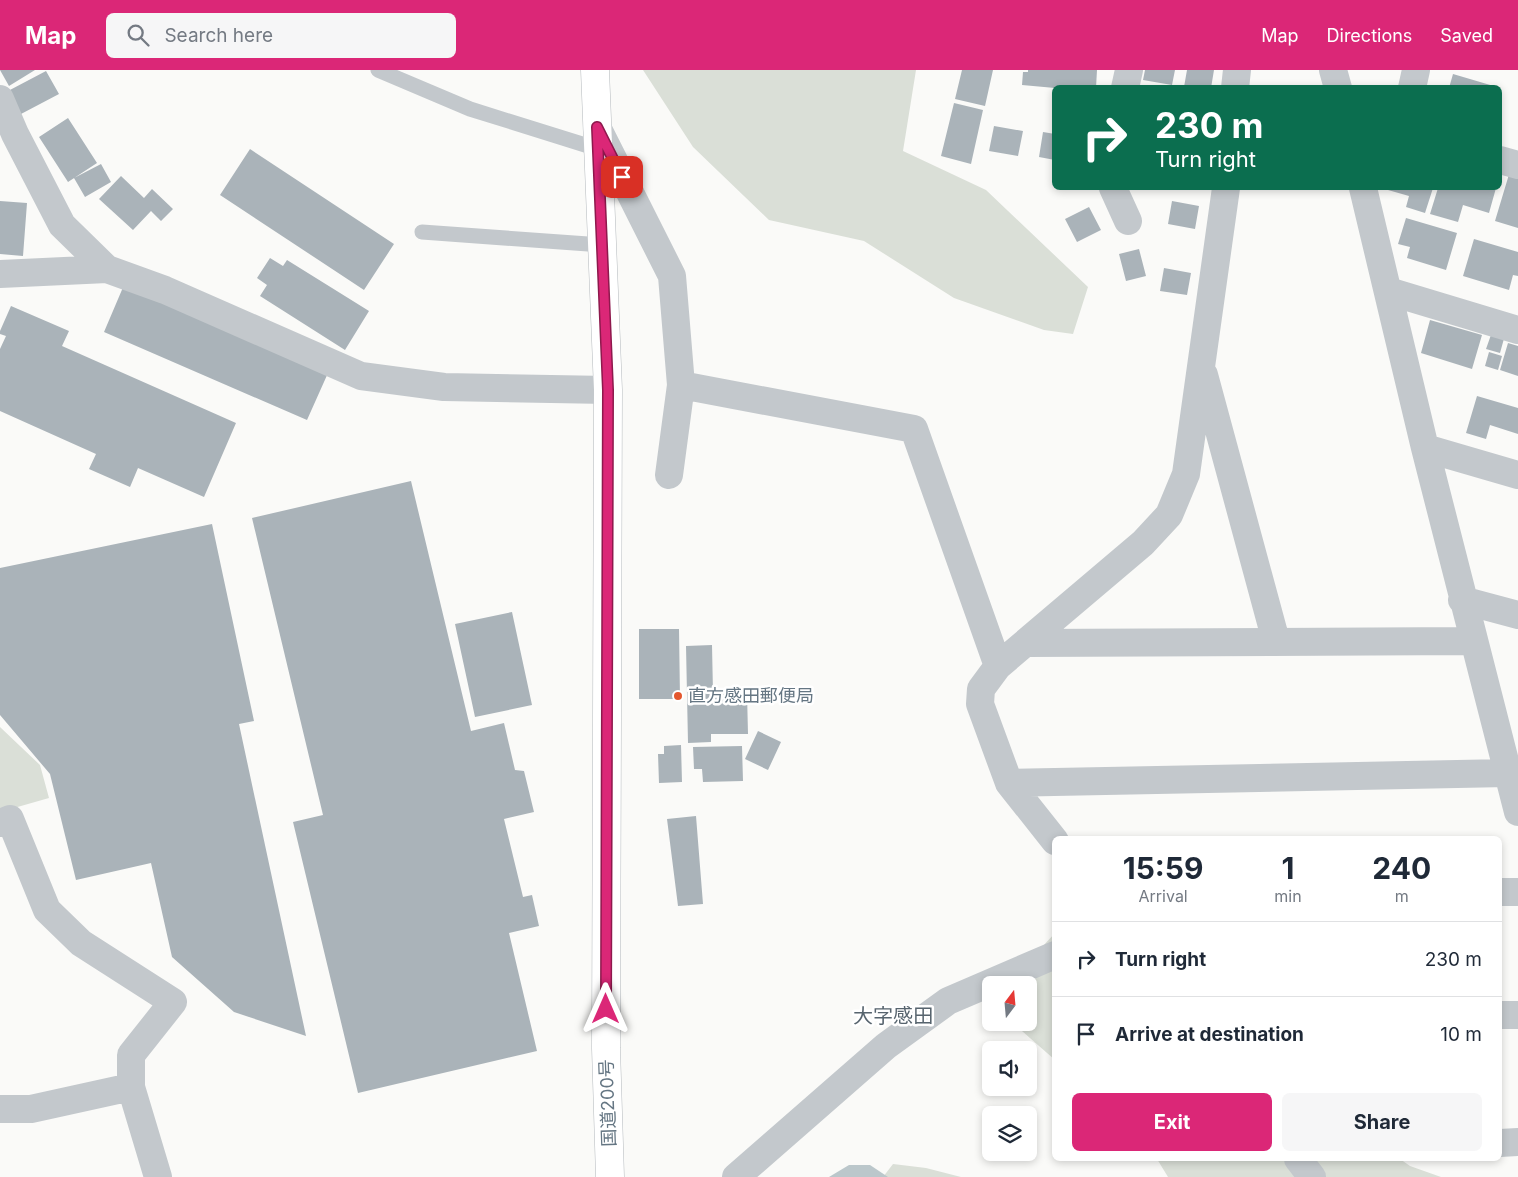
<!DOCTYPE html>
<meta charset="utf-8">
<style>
:root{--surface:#fff;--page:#f6f6f7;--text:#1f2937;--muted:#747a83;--line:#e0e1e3;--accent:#db2777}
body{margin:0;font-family:Inter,"Noto Sans JP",sans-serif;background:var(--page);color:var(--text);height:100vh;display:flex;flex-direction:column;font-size:19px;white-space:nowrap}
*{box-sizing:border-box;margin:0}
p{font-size:16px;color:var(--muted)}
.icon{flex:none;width:28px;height:28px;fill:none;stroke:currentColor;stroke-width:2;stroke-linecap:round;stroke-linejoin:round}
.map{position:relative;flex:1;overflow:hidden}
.sheet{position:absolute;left:1052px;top:766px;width:450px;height:325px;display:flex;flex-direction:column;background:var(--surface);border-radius:8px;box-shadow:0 2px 8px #0003}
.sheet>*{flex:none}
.banner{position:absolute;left:1052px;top:15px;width:450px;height:105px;border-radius:8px;box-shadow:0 2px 8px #0003;background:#0b6e4f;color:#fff;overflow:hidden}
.needle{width:32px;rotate:16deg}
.tools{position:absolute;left:982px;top:906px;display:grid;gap:10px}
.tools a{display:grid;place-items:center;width:55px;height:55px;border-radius:8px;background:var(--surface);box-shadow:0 2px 8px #0003;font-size:25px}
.pin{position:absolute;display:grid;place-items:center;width:42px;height:42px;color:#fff;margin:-21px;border-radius:10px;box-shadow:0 2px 8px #0006}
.me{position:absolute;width:55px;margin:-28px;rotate:0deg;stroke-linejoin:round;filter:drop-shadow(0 0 4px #0008)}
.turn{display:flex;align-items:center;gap:18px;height:105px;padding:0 20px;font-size:22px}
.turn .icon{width:65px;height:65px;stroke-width:2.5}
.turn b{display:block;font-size:35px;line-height:42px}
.eta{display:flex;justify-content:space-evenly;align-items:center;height:85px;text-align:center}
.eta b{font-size:30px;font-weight:700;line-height:35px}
.primary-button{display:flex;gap:10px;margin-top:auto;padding:10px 20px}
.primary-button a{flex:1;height:58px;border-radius:8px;background:var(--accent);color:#fff;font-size:20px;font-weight:700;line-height:58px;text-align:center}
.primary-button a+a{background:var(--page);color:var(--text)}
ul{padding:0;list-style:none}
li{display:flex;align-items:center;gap:15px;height:75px;padding:0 20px;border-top:1px solid var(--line)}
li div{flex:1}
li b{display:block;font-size:19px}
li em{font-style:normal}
header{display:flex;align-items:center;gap:30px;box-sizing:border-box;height:70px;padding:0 25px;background:var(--accent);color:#fff}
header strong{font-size:24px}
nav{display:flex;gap:28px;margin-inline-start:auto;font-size:18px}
.search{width:350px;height:45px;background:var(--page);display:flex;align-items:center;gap:12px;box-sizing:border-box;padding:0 18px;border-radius:8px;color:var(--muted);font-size:19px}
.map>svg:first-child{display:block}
.green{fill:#dadfd7}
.water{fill:#bbc7cb}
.building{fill:#aab3b9}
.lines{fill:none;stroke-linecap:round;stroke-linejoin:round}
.trunk-casing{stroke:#b4b9bd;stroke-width:29}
.service{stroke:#c3c8cc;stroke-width:15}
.minor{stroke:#c3c8cc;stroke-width:28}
.tertiary{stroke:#c3c8cc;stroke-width:28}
.trunk{stroke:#fff;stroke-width:28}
.route-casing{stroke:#8e194d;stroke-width:12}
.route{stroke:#db2777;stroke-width:9}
.poi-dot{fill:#e4572e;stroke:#fff;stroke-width:2}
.labels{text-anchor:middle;stroke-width:5;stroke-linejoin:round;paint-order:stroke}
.poi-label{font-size:18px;fill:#657683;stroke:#fff;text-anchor:start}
.street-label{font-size:18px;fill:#657683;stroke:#fff}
.quarter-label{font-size:20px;fill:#57646e;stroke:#fff}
</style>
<header>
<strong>Map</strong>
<div class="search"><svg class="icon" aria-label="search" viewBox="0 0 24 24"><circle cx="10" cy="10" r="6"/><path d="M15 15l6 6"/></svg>Search here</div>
<nav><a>Map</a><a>Directions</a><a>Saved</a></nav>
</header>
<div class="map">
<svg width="1518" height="1107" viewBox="0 0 1518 1107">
<rect width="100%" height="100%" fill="#fafaf8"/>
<path class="green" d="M643,0h273l-13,81 83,39 102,97 -15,47 -29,-4 -90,-32 -90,-57 -95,-21 -76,-73z
M0,657l40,38 9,33 -49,14z
M1055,863v127l-41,-36 15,-2v-37h-11l12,-25z
M1157,1089h243l10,7 31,11h-273z
M893,1094l33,4 35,9h-78z"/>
<path class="water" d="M849,1095h21l18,12h-59z"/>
<path class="building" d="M0,0h35l-26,16z
M962,0h31l-8,36 -30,-7z
M1028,0h69l-1,18h-41l-33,-3 1,-13h5z
M1145,0h30l-3,15 -29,-5z
M1187,0h27l-3,18 -27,-1z
M46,1l13,23 -38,20 -13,-23z
M1453,4l44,13v1h-48z
M954,33l29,7 -12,54 -30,-8z
M68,48l29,45 -29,19 -29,-45z
M994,56l29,5 -5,25 -29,-5z
M1043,62l12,2v26l-16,-3z
M250,79l144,95 -30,46 -144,-95z
M101,94l10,18 -26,15 -11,-19z
M1510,101l8,2v55l-23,-7z
M121,106l23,22 8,-9 21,20 -12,12 -10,-10 -18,19 -34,-31z
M1381,118h52l-8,25 -19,-6 3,-11z
M1438,118h58l-7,25 -26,-8 -5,17 -28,-8z
M0,131l27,2 -4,53 -23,-2z
M1172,131l27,5 -4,23 -27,-5z
M1089,137l12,23 -24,12 -12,-23z
M1406,148l51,15 -11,37 -39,-12 3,-11 -12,-3z
M1474,169l44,13v24l-5,-1 -4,15 -46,-14z
M1139,179l7,27 -20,5 -7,-27z
M270,188l13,8 4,-6 82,51 -24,39 -85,-54 7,-11 -10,-7z
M1164,198l27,5 -4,22 -27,-4z
M124,215l204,88 -21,47 -203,-88z
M11,236l58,25 -7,15 174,77 -32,74 -66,-29 -8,19 -41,-18 7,-15 -96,-43v-62l6,-13 -6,-2v-3z
M1430,250l52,15 -10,34 -51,-16z
M1492,262l13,3 -5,18 -14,-4z
M1508,273l10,3v30l-18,-6z
M1489,282l13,4 -4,14 -13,-4z
M1477,326l41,12v26l-28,-9 -4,14 -20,-6z
M411,411l60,250 33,-8 11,47 9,1 10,41 -30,7 19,78 9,-2 7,31 -30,7 28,118 -179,42 -65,-271 30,-7 -71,-297z
M212,454l42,197 -15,3 67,312 -72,-24 -62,-55 -21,-94 -75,17 -26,-106 -50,-59v-147z
M512,542l20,93 -57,12 -20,-93z
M639,559h40l1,70h-41z
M712,575l1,48h34l1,41h-37v8l-23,1 -2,-97z
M758,661l23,11 -13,28 -23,-11z
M681,675l1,37 -23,1 -1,-29h6v-8z
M742,676l1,35 -40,1 -1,-13h-8l-1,-22z
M696,746l7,88 -25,2 -11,-87z"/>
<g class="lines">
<g class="trunk-casing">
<path id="trunk" d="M595,0l13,320 -2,658 4,129"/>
</g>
<path class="service" d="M378,0l92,39 128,40
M422,162l180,13"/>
<path class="minor" d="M1333,0l5,18
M1125,18l4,-18
M1235,18l2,-18
M1412,18l4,-18
M0,29l15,35 47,91 45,44
M597,57l75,149 9,109 -12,90
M1500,90l18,5
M1113,118l15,33
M1363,118l62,260 93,364
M0,204l107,-5 58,21 196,86 83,11 164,3
M1388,221l130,39
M1204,305l72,266
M681,315l233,44 84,237
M1425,378l93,27
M1462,530l56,15
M1026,573l447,-2
M1009,713l498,-10
M0,753l10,-4 37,91 34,33 92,59 -42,53v32l27,90
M1055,771l-46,-58 -29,-79 1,-15 17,-23 145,-123 26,-28 17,-41 40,-286
M1500,945h18
M0,1039h31l100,-22
M1500,1073l18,-1
M1298,1089l14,18"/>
<path class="tertiary" d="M1500,822h18
M736,1107l150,-131 62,-45 107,-46"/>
<use href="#trunk" class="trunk"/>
</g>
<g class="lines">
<g class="route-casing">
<path id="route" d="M606,939l2,-619 -11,-263 25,50"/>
</g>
<use href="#route" class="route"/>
</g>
<circle class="poi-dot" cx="678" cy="626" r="5"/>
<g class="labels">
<g class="poi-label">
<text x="688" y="632">直方感田郵便局</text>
</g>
<g class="street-label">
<text transform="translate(608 1033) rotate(-92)" y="6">国道200号</text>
</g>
<g class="quarter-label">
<text x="893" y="953">大字感田</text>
</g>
</g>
</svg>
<div class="tools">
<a><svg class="needle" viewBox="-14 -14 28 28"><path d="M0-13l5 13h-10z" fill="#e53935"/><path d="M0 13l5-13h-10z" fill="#747a83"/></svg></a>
<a><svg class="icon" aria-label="sound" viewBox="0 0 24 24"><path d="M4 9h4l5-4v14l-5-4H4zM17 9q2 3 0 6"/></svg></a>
<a><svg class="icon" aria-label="layers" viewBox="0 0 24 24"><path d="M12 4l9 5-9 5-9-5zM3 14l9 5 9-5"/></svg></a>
</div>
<div class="pin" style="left:622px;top:107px;background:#d93025"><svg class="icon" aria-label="arrive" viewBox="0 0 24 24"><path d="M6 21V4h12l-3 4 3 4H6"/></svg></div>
<svg class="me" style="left:606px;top:939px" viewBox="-20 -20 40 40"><path d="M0-17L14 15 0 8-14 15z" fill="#db2777" stroke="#fff" stroke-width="4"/></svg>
<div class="banner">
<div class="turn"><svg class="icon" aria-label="right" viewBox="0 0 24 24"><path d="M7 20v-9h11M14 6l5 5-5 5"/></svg><div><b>230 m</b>Turn right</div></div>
</div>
<section class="sheet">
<div class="eta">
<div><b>15:59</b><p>Arrival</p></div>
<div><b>1</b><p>min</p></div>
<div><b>240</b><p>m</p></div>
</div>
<ul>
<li><svg class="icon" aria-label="right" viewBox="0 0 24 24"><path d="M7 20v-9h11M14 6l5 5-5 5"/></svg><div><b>Turn right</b></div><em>230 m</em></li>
<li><svg class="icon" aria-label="arrive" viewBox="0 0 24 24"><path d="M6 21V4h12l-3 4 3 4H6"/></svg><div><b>Arrive at destination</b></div><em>10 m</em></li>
</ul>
<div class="primary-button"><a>Exit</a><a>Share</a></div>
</section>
</div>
